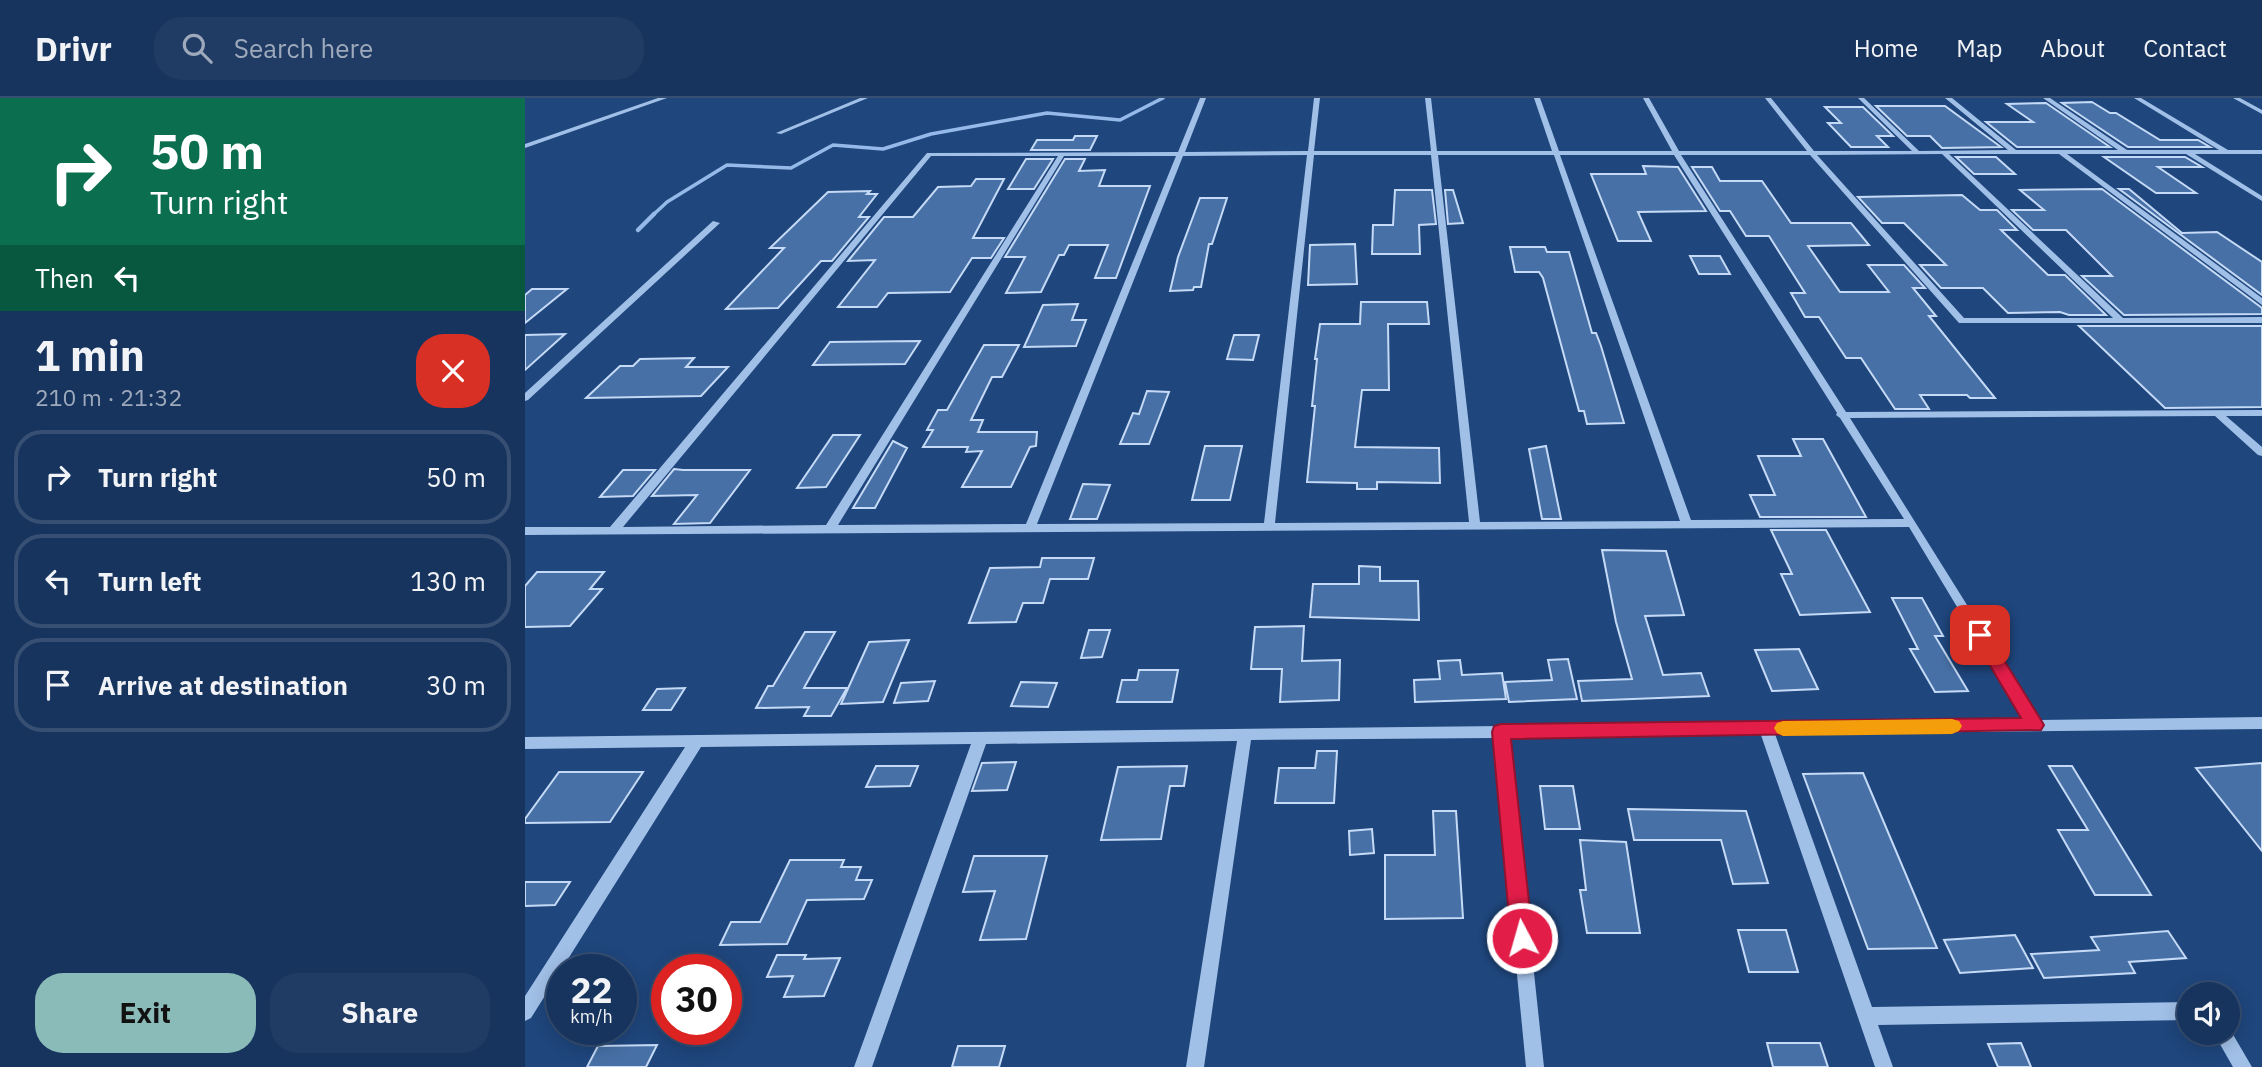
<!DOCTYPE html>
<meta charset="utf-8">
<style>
:root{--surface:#17345e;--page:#203c64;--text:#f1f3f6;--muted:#9eaabc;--line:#364f73;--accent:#8bbbb9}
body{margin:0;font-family:"IBM Plex Sans",sans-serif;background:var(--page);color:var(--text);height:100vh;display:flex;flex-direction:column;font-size:26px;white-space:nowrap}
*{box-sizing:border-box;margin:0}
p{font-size:23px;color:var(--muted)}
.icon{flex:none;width:38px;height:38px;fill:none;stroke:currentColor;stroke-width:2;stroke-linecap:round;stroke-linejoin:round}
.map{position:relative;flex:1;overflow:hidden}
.side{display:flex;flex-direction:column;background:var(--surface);width:525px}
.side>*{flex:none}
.guide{background:#0b6e4f;color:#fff;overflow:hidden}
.tools{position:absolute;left:1652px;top:884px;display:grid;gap:14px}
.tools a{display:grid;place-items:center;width:63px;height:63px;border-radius:50%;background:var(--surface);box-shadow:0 4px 18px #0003,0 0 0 2px var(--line);font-size:35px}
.speed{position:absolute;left:21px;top:856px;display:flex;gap:14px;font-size:35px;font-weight:700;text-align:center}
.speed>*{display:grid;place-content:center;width:91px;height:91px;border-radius:50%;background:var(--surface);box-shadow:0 4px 18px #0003,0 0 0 2px var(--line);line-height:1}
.speed small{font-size:18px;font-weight:400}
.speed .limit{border:10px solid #d22;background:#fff;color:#111}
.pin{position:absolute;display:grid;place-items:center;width:60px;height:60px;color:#fff;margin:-30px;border-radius:14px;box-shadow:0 4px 10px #0006}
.me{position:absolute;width:77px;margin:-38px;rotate:354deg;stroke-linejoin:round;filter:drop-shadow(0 0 5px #0008)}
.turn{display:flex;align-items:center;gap:24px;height:147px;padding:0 35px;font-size:32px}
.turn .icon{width:91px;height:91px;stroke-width:2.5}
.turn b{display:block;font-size:49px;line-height:60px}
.then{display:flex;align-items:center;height:66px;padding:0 35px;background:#0003;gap:14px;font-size:26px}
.round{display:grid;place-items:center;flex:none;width:74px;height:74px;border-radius:28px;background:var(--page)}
.summary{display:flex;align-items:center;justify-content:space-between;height:119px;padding:0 35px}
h1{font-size:42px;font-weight:700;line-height:52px}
.cta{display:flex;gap:14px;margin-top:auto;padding:14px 35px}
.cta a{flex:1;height:80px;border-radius:28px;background:var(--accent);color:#111;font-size:28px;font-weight:700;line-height:80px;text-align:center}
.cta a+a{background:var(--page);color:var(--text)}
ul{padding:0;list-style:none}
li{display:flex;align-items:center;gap:21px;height:94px;margin:0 14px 10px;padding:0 21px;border:4px solid var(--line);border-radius:28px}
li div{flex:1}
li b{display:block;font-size:26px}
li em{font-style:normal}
header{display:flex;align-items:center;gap:42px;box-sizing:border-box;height:98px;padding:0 35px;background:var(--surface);border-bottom:2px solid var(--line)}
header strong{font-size:33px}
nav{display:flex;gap:38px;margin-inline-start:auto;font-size:24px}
.search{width:490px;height:63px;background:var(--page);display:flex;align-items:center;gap:18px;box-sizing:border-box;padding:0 24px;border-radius:28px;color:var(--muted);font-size:26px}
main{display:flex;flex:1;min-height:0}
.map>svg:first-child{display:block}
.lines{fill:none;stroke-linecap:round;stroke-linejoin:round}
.stream-far1{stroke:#95bae9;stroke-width:3.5}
.stream{stroke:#95bae9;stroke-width:4.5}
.building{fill:#4770a6;stroke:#c5daf6;stroke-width:2}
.minor{fill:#a1c0e7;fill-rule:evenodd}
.route{fill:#e11d48;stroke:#92132f;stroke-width:2}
.slow{fill:#f59e0b}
</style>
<header>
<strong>Drivr</strong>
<div class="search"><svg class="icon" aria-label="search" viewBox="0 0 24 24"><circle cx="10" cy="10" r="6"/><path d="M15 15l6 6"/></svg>Search here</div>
<nav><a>Home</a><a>Map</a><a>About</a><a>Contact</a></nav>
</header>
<main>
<section class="side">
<div class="guide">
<div class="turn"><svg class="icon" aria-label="right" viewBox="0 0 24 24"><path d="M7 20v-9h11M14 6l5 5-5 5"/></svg><div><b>50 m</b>Turn right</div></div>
<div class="then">Then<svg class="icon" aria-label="left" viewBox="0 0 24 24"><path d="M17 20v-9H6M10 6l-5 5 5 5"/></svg></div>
</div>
<div class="summary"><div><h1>1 min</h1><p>210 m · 21:32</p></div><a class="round" style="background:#d93025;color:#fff"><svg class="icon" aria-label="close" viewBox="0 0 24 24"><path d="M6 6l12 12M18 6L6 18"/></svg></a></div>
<ul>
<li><svg class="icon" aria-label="right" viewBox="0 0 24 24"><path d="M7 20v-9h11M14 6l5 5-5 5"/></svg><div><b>Turn right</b></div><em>50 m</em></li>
<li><svg class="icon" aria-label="left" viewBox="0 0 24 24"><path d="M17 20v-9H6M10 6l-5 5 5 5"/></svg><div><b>Turn left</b></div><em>130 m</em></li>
<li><svg class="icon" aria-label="arrive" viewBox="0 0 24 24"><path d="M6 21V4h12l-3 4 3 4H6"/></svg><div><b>Arrive at destination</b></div><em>30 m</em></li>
</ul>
<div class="cta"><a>Exit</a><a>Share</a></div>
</section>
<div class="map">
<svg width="1737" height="969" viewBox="0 0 1737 969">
<rect width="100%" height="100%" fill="#1f467d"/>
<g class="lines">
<path class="stream-far1" d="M127,118l15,-14 60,-37 64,3 42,-23 50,4 48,-15 116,-21 73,7 43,-22"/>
<path class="stream" d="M113,132l16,-16"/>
</g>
<path class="building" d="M1567,4l18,11h6l44,27h38l12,7h-82l-66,-44z
M1521,5l64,44h-93l-31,-25h47l-26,-18z
M1351,8h69l56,41 -59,1 -12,-12h-23z
M1300,9h38l30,29h-16l11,11h-37l-23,-24h13z
M550,38h22l-7,14h-59l6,-10h36z
M1431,59h40l19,17h-41z
M1579,59h81l17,10h-44l38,26h-40z
M501,61h27l-19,30h-26z
M540,61h20l-6,12 26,-1 -6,16h51l-34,92h-21l13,-33h-39l-5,10h-5l-18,37 -35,1 19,-36h-20z
M1118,68l35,1 28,44 -68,1 13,29h-33l-27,-67h55z
M1167,69h20l8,14h42l29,42h60l18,22 -61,1 32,46h49l-21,-27h36l21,23h-12l23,28h-7l66,82h-25l-3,-3h-47l9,14h-34l-34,-51h-15l-27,-41h-14l-14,-24h14l-36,-57h-23l-16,-25h-10z
M451,81h28l-31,59h31l-13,20h-19l-22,34 -62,1 -11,14h-39l37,-47 -27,1 36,-44h29l25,-30 33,-1z
M1577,91l160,119v6l-138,1 -42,-39h30l-46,-46h-33l-21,-20h32l-24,-20z
M1594,91h10l53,44 35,-1 45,30v33z
M870,92h37l4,34 -17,1 1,29h-48l1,-29h20z
M920,92h8l10,33 -15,1z
M345,93l-3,3h10l-18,23h10l-37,44h-11l-43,47 -52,1 58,-61h-14l58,-56z
M1437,97l18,15h17l20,20h-16l47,45h17l41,40h-37l-9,-3 -52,1 -25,-25h-42l-21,-23h26l-42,-42h-22l-24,-26z
M675,100h27l-15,46h-3l-8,43h-7l-1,3 -23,1 8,-34z
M830,146l2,40 -49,1 2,-40z
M985,149h35l2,5h22l23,81h4l5,13 23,77 -37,1 -3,-13h-5l-36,-133 -4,-6h-24z
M1165,158h30l10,18h-31z
M7,191h35l-42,34v-28z
M836,204h66l2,22h-41l1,66h-27l-7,57 84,1 1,35 -63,-1v7h-20v-6l-50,-1 8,-76h-3l5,-47h-2l5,-35h40z
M553,206l-6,16h14l-10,26 -52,1 19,-42z
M1554,228h183v81l-97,1z
M40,236l-40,36v-35z
M709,237h25l-6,25 -26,-1z
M395,243l-15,23 -92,1 17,-23z
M459,247h35l-17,32h-10l-21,43h12l-5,12h59l-1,14 -6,1 -19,40h-49l20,-36 -16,1 2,-5h-45l10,-17h-6l11,-20h9z
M169,260l-8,9h42l-27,29 -115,2 34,-32h13l7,-7z
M622,293l22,1 -20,52h-29l13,-31 6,1z
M308,337h27l-34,52 -29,1z
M1268,341h30l43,78h-106l-10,-22h25l-17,-39h43z
M368,343l14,7 -32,60h-22z
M680,348h37l-12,54h-38z
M1021,348l15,73h-19l-13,-70z
M149,371l9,1h67l-40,53 -36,1 23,-29 -45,1z
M98,372h32l-22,26 -33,1z
M558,386l27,1 -13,34h-27z
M1246,432h55l44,82 -70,3 -19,-41h11z
M1077,452l64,1 18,64 -39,1 18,59 38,-2 8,23 -127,5 -4,-20 54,-2 -16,-57z
M517,460h52l-6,21h-38l-7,24h-20l-7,19 -47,1 21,-55 50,-1z
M834,468l21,1v14h38l1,39 -109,-3 3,-33h46z
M12,474h67l-14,17h12l-32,37 -45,1v-41z
M1367,500h30l21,38h-8l33,55 -33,1 -25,-43h8z
M779,528l-2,35 38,-1 -1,40 -59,2 2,-33h-31l4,-42z
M564,532h21l-8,27 -21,1z
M280,534h30l-31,56h43l-16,28h-27l5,-9 -53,1 12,-22h5z
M384,542l-26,62 -42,2 28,-62z
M1274,551l19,40 -46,2 -17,-41z
M1043,561l9,40 -68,3 -4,-20 47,-2 -4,-20z
M935,562l2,15 40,-2 4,26 -91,3 -1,-22 26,-1 -2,-18z
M614,572h39l-6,32h-55l5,-22h15z
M410,583l-7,20 -34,2 7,-20z
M496,584l36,1 -9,24 -37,-1z
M160,590l-14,22h-28l14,-21z
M792,653h20l-3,52h-59l4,-35h36z
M491,664l-9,28 -35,1 10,-28z
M1737,665v88l-66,-83z
M351,668h42l-8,20 -44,1z
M662,668l-3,20h-14l-9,53 -60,1 17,-73z
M1524,668h23l79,129h-56l-37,-65h30z
M34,674h84l-33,50 -85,1v-4z
M1338,675l74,175 -69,1 -65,-175z
M1015,688h33l7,43h-35z
M1103,711l118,2 22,72 -35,1 -12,-44h-87z
M908,713h23l7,107 -78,1v-64h50z
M847,731l2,24 -24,2 -1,-24z
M1055,742l46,2 14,91h-53l-7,-43h6z
M449,758h73l-21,83 -46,1 15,-49 -32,1z
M265,762h54l-3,7h20l-5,13h16l-8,19 -57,1 -20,44 -67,1 11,-23h29z
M0,784h45l-15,23 -30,1z
M1213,832h48l12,42h-49z
M1643,833l18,27 -57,4 6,11 -91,5 -13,-24 68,-4 -8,-13z
M1490,837l18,33 -73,5 -16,-33z
M252,857h29l-2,4 36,-1 -16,38 -40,1 9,-21 -26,1z
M1242,945h53l8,24h-55z
M1496,945l10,24h-33l-10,-23z
M132,947l-11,22h-59l11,-21z
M433,948h47l-6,21h-47z"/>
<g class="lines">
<path class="minor" d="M133,0h9l-142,50v-4z
M335,0h8l-87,36 -5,-1z
M675,0h6l-21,54 123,-1 6,-53h6l-6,53h117l-6,-53h6l6,53h115l-18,-53h6l19,53h113l-29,-53h6l30,53h128l-42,-53h6l43,53h98l-54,-53h6l55,53 89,-1 -63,-52h7l64,52h102l-75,-52h7l77,52h92l-85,-52h7l87,52h34v4h-67l67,42v5l-76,-47h-119l195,144v7l-203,-151h-110l174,164 139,-1v6h-303l-149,-168h-129l165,257 416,-2v6h-36l36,31v9l-4,-1 -43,-39 -365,2 189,302 223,-3v12l-487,5 97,273 317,-5v18l-311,5 15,42h-18l-114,-332 -252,2 35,330h-18l-32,-329 -243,2 -47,327h-18l51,-326 -251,3 -114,323h-18l117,-323 -270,3 -170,271 -6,3v-25l160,-249 -160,2v-12l1500,-17 -116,-193 -1384,8v-8h85l317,-374 251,-1zM1417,56l171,164h-149l-147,-163zM782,57l-43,368 -227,1 146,-368zM789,57h117l38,367 -194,1zM913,57h116l126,366 -200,1zM1035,57h114l163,258 -1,2 4,3 64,101 -213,1zM406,58h127l-232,369 -203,2zM539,58h112l-150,368 -188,1z
M1708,0h7l22,12v4z
M188,123l7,2 -192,177 -3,1v-8z
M1703,928l24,41h-19l-20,-35h15z"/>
</g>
<path class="route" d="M1455,531l6,2 55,89 3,5 -3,5 -530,9 22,199 -3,8 -8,3 -8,-3 -3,-8 -19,-206 2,-6 7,-2 520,-6 -49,-83z"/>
<path class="slow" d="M1427,621l7,2 3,5 -3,5 -7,3 -169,2 -6,-3 -3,-5 3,-5 6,-2z"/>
</svg>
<div class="tools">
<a><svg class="icon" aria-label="sound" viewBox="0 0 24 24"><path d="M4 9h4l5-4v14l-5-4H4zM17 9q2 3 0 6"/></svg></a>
</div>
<div class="speed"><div>22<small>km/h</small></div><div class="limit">30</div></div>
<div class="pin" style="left:1455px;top:537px;background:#d93025"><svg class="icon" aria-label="arrive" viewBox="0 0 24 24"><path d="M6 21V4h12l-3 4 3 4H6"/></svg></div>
<svg class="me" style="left:997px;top:840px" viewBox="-20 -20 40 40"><circle r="17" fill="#e11d48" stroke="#fff" stroke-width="3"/><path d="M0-11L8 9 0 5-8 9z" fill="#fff"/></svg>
</div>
</main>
